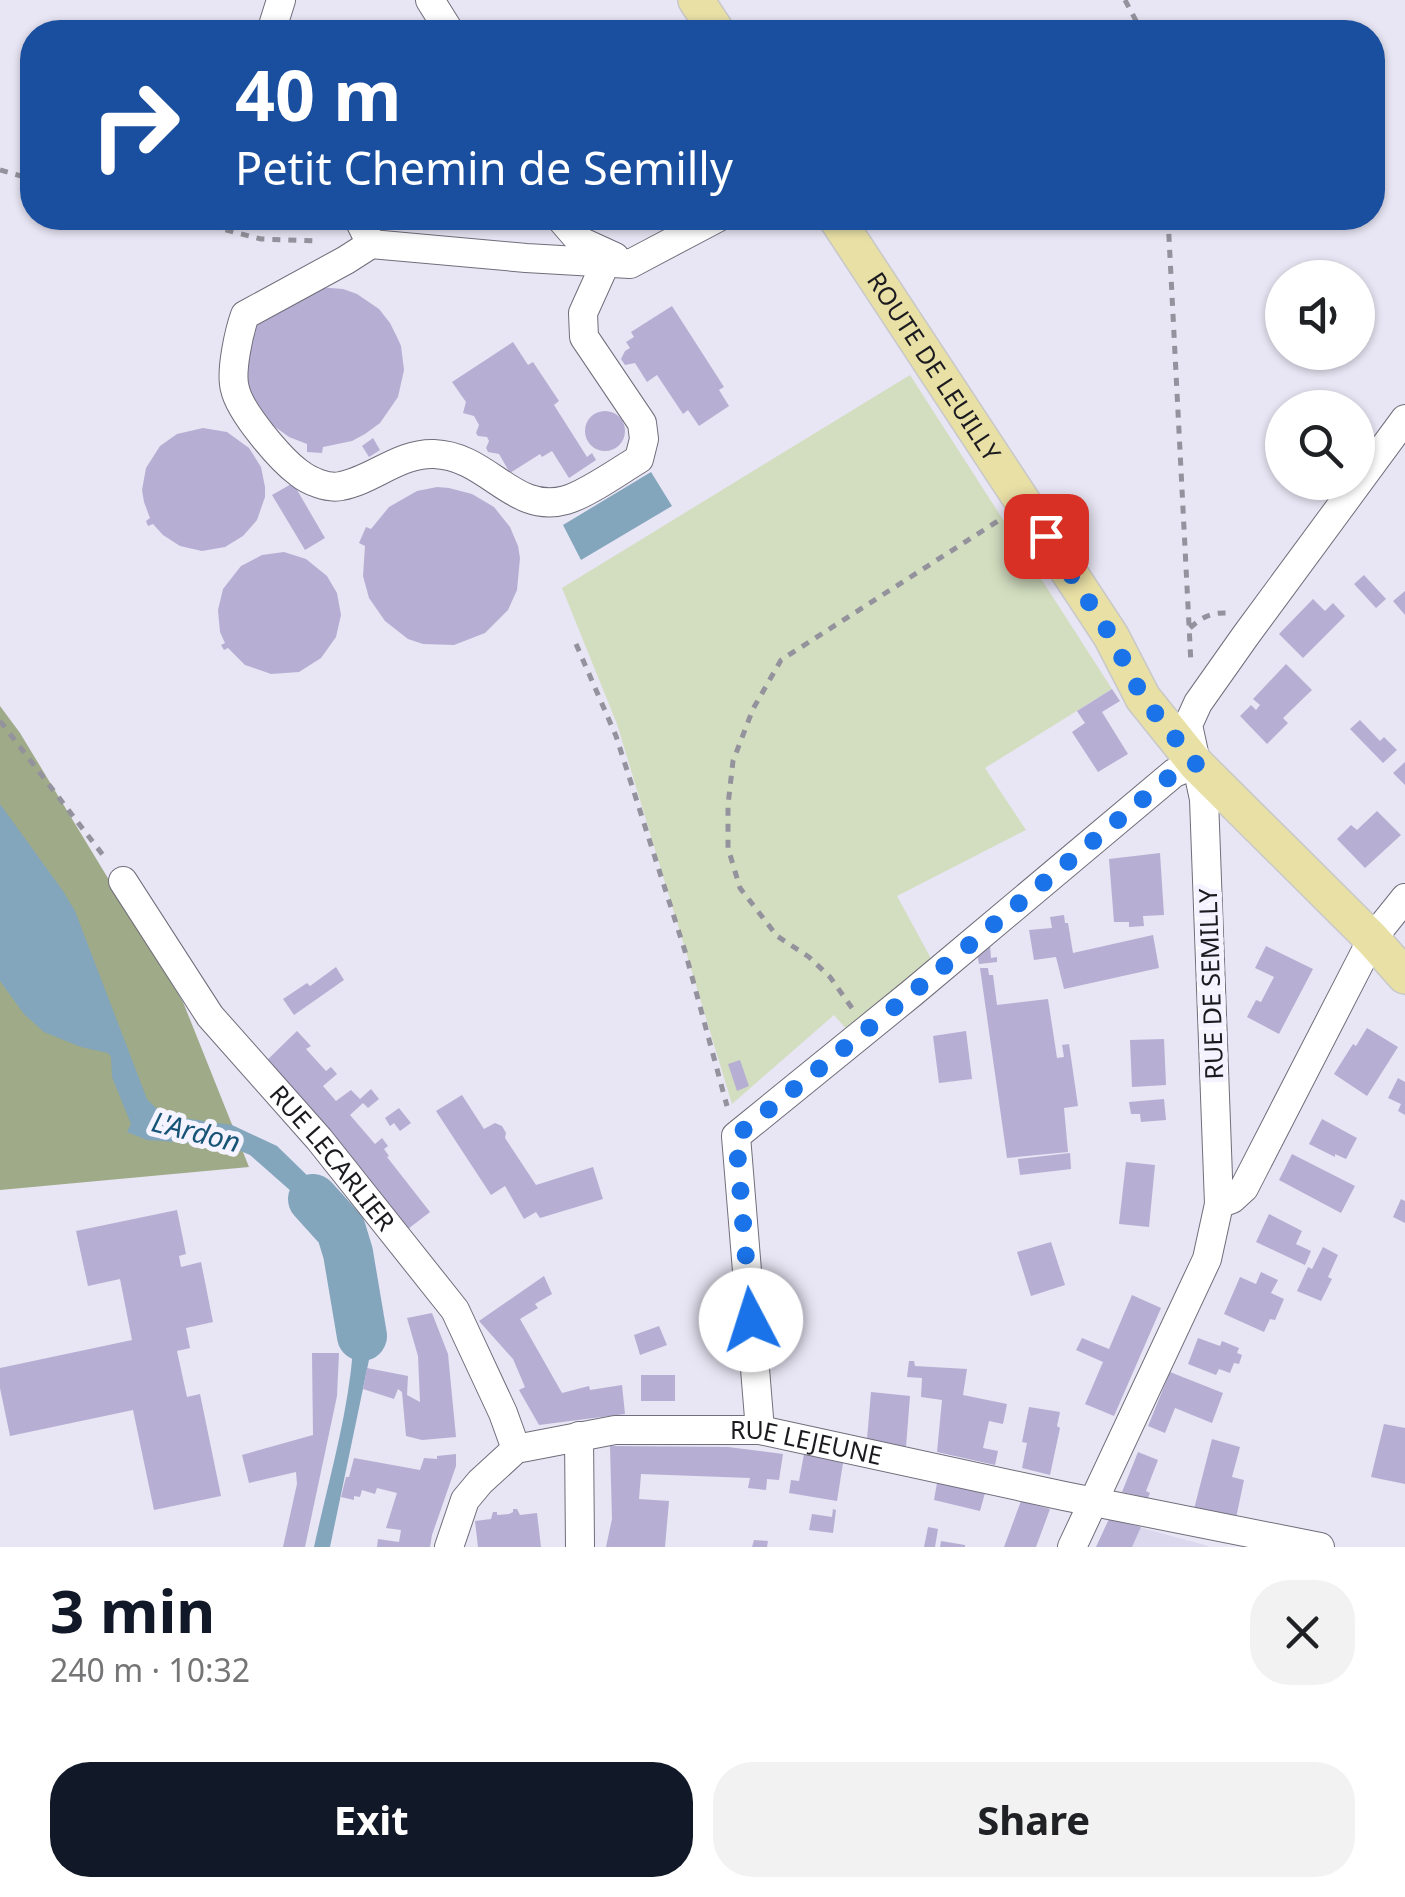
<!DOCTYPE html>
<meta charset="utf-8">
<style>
:root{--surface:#fff;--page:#f2f2f2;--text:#202124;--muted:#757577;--accent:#111827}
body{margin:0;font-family:"Noto Sans",sans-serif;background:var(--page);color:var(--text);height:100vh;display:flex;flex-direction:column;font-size:38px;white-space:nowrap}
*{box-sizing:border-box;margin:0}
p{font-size:32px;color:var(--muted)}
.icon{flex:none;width:55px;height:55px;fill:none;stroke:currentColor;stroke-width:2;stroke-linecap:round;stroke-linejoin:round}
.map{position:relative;height:1547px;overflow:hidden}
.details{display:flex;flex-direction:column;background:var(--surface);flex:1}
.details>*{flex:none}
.guide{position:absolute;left:20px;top:20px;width:1365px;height:210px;border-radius:40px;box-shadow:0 2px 8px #0004;background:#1a4fa0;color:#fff;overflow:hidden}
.controls{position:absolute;left:1265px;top:260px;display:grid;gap:20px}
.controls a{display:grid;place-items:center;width:110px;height:110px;border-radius:50%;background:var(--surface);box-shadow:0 2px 8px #0004;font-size:50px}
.pin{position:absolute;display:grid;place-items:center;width:85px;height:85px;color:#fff;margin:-42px;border-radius:20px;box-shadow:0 5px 15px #0006}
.me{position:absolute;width:110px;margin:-55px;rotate:355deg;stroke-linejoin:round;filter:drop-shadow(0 0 8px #0008)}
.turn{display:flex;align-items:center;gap:35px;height:210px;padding:0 50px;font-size:45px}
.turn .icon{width:130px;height:130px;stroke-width:2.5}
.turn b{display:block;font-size:70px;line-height:85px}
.round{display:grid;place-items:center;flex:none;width:105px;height:105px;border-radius:40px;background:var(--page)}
.summary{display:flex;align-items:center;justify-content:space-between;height:170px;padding:0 50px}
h1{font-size:60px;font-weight:700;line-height:75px;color:var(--accent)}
.action{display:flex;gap:20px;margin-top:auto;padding:20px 50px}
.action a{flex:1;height:115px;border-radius:40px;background:var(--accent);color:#fff;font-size:40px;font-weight:700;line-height:115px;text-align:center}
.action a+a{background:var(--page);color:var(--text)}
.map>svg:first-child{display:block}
.built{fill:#dbd7ed}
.green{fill:#d3dec0}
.forest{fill:#9eaa88}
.water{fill:#83a6bd}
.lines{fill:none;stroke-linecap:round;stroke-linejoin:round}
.river{stroke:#83a6bd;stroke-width:50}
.building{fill:#b6afd3}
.minor-casing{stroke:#706e7b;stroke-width:30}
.major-casing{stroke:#c8c8c9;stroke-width:38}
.path{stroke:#94929c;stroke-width:5;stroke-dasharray:8 8;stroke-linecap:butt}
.minor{stroke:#fff;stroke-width:28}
.major{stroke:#e9e0a6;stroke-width:35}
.route{stroke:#1a73e8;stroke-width:18;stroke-dasharray:0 32.4}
.labels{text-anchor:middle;stroke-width:10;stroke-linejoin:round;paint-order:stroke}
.street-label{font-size:25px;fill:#1b1a1f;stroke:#f5f3ff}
.water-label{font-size:28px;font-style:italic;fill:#175475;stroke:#f5f3ff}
</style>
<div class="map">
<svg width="1405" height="1547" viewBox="0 0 1405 1547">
<rect width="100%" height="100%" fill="#e8e5f4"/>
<path class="built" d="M1109,1519l99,27v1h-112z"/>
<path class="green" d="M910,375l202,314 -127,79 41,62 -129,66 37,68 -86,67 -14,-16 -102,89 -115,-380 -55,-136z"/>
<path class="forest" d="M0,706l20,27 163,269 66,165 -249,23z"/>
<path class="water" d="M651,472l21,34 -91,54 -18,-35z
M0,804l63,87 12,20 72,188 12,12 17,6 56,8 45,21 74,72 5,34 -19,3 -11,-33 -76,-67 -21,-9 -82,-6 -20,-8 4,-8 -19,-47 -1,-20 -3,-4 -27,-6 -37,-15 -20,-18 -24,-33z
M361,1269l12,56 2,29 -5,1 -40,192h-16c14,-64 34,-132 39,-197 1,-26 -7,-52 -11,-77z"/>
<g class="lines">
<path class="river" d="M313,1199l28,31 7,23 14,83"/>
</g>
<path class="building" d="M318,287l25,2 14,5 22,15 11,14 7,14 4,9 3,24 -6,27 -18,26 -15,11 -13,7 -29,6 -1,6 -15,-1v-8l-18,-7 -22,-16 -8,-11 -11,-24 -3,-18 8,-34 9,-17z
M672,306l52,81 -5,3 10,16 -30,20 -11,-16 -5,4 -26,-39 -10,7 -12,-19 -10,2 -4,-6 4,-8 5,-3 -4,-6 8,-5 -3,-5z
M513,342l15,23 5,-3 26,39 -5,4 33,52 5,-4 4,7 -27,18 -17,-27 -10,6 -2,-3 -30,19 -11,-19 -11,-2 -2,-4 3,-7 -2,-4 -9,-1 -2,-3 3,-8 -5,-9 -11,-3 3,-11 -14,-20z
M585 431a20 20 0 1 1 40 0a20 20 0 1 1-40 0Z
M203,428l24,4 22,16 12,19 4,20v10l-8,23 -14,16 -18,11 -23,4 -22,-5 -17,-11 -10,-11 -5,2 -2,-5 4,-3 -6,-16 -2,-12 4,-22 14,-22 17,-12z
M373,438l7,12 -11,7 -7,-11z
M293,483l32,55 -20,12 -33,-55z
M437,487l12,1 23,6 22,13 16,20 8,19 2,12 -3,32 -9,20 -23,23 -31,12 -31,-1 -15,-5 -23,-18 -16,-23 -6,-22 2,-30 -6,-3 7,-16 5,2 18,-22 28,-16z
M284,552l22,7 21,17 10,17 4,22 -5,22 -15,21 -22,14 -28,2 -26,-9 -17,-17 -4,2 -3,-5 4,-2 -5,-11 -2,-22 5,-21 18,-23 21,-11z
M1364,575l22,24 -10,9 -22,-24z
M1405,591v24l-12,-14z
M1313,599l12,12 8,-8 12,13 -42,42 -24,-24z
M1286,664l26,26 -29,28 5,5 -21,21 -27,-28 11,-11 5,5 4,-5 -7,-6z
M1112,689l8,12 -18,11 26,42 -30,18 -26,-40 13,-9 -8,-12z
M1360,720l20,21 4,-4 13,13 -14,13 -33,-34z
M1405,762v23l-12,-12z
M1377,811l24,24 -36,33 -28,-29 14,-14 6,5z
M1160,853l4,62 -21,1 1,10 -15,1v-5h-15l-5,-63z
M1064,915l1,8h3l5,30 80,-18 6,33 -95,21 -8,-32 -22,3 -5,-30 23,-2 -2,-11z
M990,946l1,12 6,-1v5l-18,2 -3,-16z
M1266,946l47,23 -34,65 -32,-17 9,-17 5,2 13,-25 -19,-9z
M336,967l8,13 -50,35 -11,-16 24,-16 3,3z
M980,968h8l1,7h4l4,30 51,-6 9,59 7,-1 -2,-12 7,-1 9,62 -14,2 4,44 -61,6z
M1367,1028l31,19 -31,49 -33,-22 19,-30 3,2z
M297,1031l14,15 -5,3 20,22 5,-4 6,7 -14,12 13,15 15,-11 9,9 11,-10 8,10 -11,9 -5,-5 -13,12 25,29 7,-6 6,8 -4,3 5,7 -2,1 43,55 -22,17 -42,-54 -37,-41 -68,-68z
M966,1031l6,48 -33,4 -6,-47z
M1164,1039l2,46 -34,2 -2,-47z
M740,1060l9,26 -12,5 -9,-27z
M1398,1078l7,4v33l-7,-4 3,-7 -13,-6z
M462,1095l22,34 11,-6 7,3 4,7 -1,5 31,47 57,-18 10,32 -63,19 -4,-6 -12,7 -19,-33 -14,9 -55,-84z
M1164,1099l2,21 -25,2 -1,-8h-9l-2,-12z
M399,1108l12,15 -11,8 -6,-8 -4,3 -5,-8z
M1322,1119l35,19 -11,21 -11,-5v3l-26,-13z
M1070,1153l1,16 -51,6 -2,-16z
M1292,1154l63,32 -14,27 -62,-33z
M1126,1162l29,3 -6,62 -30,-3z
M1401,1199l4,2v22l-12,-6z
M177,1210l9,44 -7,2 2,11 20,-5 12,60 -27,6 4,20 -13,3 10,46 13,-3 21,102 -67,14 -21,-100 -123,26 -10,-48v-20l132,-28 -12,-61 -32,7 -12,-55z
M1269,1214l33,17 -6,13 15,7 -6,14 -49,-23z
M1051,1242l14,43 -34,11 -14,-44z
M1323,1247l15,8 -10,22 4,2 -11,22 -24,-10 11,-24 4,2z
M1261,1272l17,8 -7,13 13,6 -9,21 -5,-1 -6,13 -40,-18 16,-37 16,7z
M544,1276l8,18 -17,10 3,4 -18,11 42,74 27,-7 1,4 32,-5 3,29 -86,11 -20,-35 6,-3 -12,-28 -34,-38z
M1132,1295l29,13 -47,108 -29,-12 18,-42 -27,-12 6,-12 27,11z
M432,1313l16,41 8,83 -34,3 -16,-4 -4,-44 -4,-3 -4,10 -31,-10 4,-21 41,8 -1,19 13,7 -2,-46 -11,-38z
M659,1326l8,19 -27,10 -6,-20z
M1198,1338l22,8 2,-5 17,7 -2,5 5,2 -3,9 -5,-1 -4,10 -11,-4 -3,6 -28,-11z
M312,1353h27l-2,43 -32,151h-22l14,-63 -1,-12 -47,11 -7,-28 71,-20z
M909,1361h5l1,5 52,3 -4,26 44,9 -4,20 -14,-3 -6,27 15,3 -3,14 -58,-13 5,-52 -21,-3 1,-19 -15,-1z
M1170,1372l53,21 -11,30 -37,-15 -10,25 -17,-7z
M641,1375h34v26h-34z
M871,1392l39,4 -4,51 -39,-8z
M1029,1407l31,5 -3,14 3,2 -10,47 -28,-7 5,-25 -5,-1z
M1384,1424l21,4v56l-34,-7z
M1212,1439l28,8 -8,30 12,3 -8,38 -42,-9z
M610,1446l118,1 55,7 -4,26 -12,-1 -1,11 -18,-2 2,-10 -109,-4 -2,25 30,2 -4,46h-59l6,-28z
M1138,1452l20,8 -12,31 4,2 -2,5 -26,-6z
M456,1454v12l-24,69 -2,12h-53l1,-8 21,3 2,-12 -15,-2 11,-35 -20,-5 -2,6 -13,-4 -2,7 -6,-1v4l-13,-3 5,-20h3l5,-19 66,12 4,-12 13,1v-3z
M804,1454l39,9 -6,38 -48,-8 2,-13 8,1z
M937,1483l48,10 -5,18 -46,-11z
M1021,1501l29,8 -14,38h-32z
M513,1509h4l3,6 17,-2 4,34h-63l-3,-26 16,-2 2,-7h4v3l12,-1 4,-2z
M833,1509l3,1 -3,23 -24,-3 3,-16 20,3z
M1109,1519l32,8 -9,20h-36z
M928,1527l10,2 -3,18h-11z
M754,1540l14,1 -1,6h-15z
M941,1541l24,4v2h-25z"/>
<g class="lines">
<g class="minor-casing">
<g id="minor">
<path d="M430,0l20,32"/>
<path d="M271,32l10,-32"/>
<path d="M358,218l13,26"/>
<path d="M560,218l20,23 35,16"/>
<path d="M371,244l-25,16 -101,55c-6,17 -15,57 -10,74 5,23 45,70 64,84 10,8 29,16 42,13 32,-6 58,-33 93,-32 55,2 79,61 132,46 21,-6 53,-29 73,-41l5,-20 -2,-16 -58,-86 -1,-24 23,-51"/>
<path d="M371,244l155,14 104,6 87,-46"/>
<path id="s1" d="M123,881l87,135 109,123 136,171 48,103 13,36"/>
<path d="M1219,1204l13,-5 12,-11 128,-249 33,-41"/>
<path d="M760,1430l-24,-294 176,-143 262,-220 22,-9"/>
<path d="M579,1436l1,111"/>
<path id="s2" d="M449,1547l16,-47 15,-18 36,-33 99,-19h145l304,66 256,51"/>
<path d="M1072,1547l135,-288 12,-55 -15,-405 -16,-74 10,-22 48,-68 159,-216"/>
</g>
</g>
<g class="major-casing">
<g id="major">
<path d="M696,0l21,32"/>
<path id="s3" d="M836,218l275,418 32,62 53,66 176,175 33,37"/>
</g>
</g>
<path class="path" d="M1125,0l17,32
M0,170l32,9
M179,218l82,21 58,2
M1168,218l23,446
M1190,628c12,-11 21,-16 39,-15
M576,644l40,92 69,215 42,155
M0,721l106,138
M852,1008l-22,-31 -21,-20 -32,-21 -37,-48 -12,-40v-43l5,-44 20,-52 28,-49 220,-141"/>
<use href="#minor" class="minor"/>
<use href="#major" class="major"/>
</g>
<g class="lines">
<path class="route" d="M751,1320l-15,-184 176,-143 262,-220 22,-9 -53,-66 -32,-62 -65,-100"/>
</g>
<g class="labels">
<g class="street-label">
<text dy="9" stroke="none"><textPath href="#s3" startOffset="178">ROUTE DE LEUILLY</textPath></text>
<text transform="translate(1211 984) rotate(-92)" y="9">RUE DE SEMILLY</text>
<text dy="9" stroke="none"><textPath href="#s1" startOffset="348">RUE LECARLIER</textPath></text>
<text dy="9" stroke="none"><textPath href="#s2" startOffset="415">RUE LEJEUNE</textPath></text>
</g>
<g class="water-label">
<text transform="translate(196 1132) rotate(14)" y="10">L'Ardon</text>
</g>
</g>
</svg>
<div class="controls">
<a><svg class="icon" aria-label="sound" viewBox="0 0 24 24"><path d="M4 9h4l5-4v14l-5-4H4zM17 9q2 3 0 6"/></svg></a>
<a><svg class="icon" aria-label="search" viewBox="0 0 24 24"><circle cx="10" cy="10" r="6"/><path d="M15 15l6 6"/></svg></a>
</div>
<div class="pin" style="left:1046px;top:536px;background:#d93025"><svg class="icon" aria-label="arrive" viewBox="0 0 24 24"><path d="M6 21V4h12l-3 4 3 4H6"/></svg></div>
<svg class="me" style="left:751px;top:1320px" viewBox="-20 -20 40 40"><circle r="19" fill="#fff"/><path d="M0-13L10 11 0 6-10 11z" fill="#1a73e8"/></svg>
<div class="guide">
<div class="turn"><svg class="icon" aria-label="right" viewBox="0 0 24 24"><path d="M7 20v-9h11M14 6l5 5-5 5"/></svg><div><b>40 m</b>Petit Chemin de Semilly</div></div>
</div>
</div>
<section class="details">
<div class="summary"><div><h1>3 min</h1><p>240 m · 10:32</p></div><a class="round"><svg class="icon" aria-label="close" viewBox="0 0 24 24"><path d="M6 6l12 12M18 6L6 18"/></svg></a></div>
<div class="action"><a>Exit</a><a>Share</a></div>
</section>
